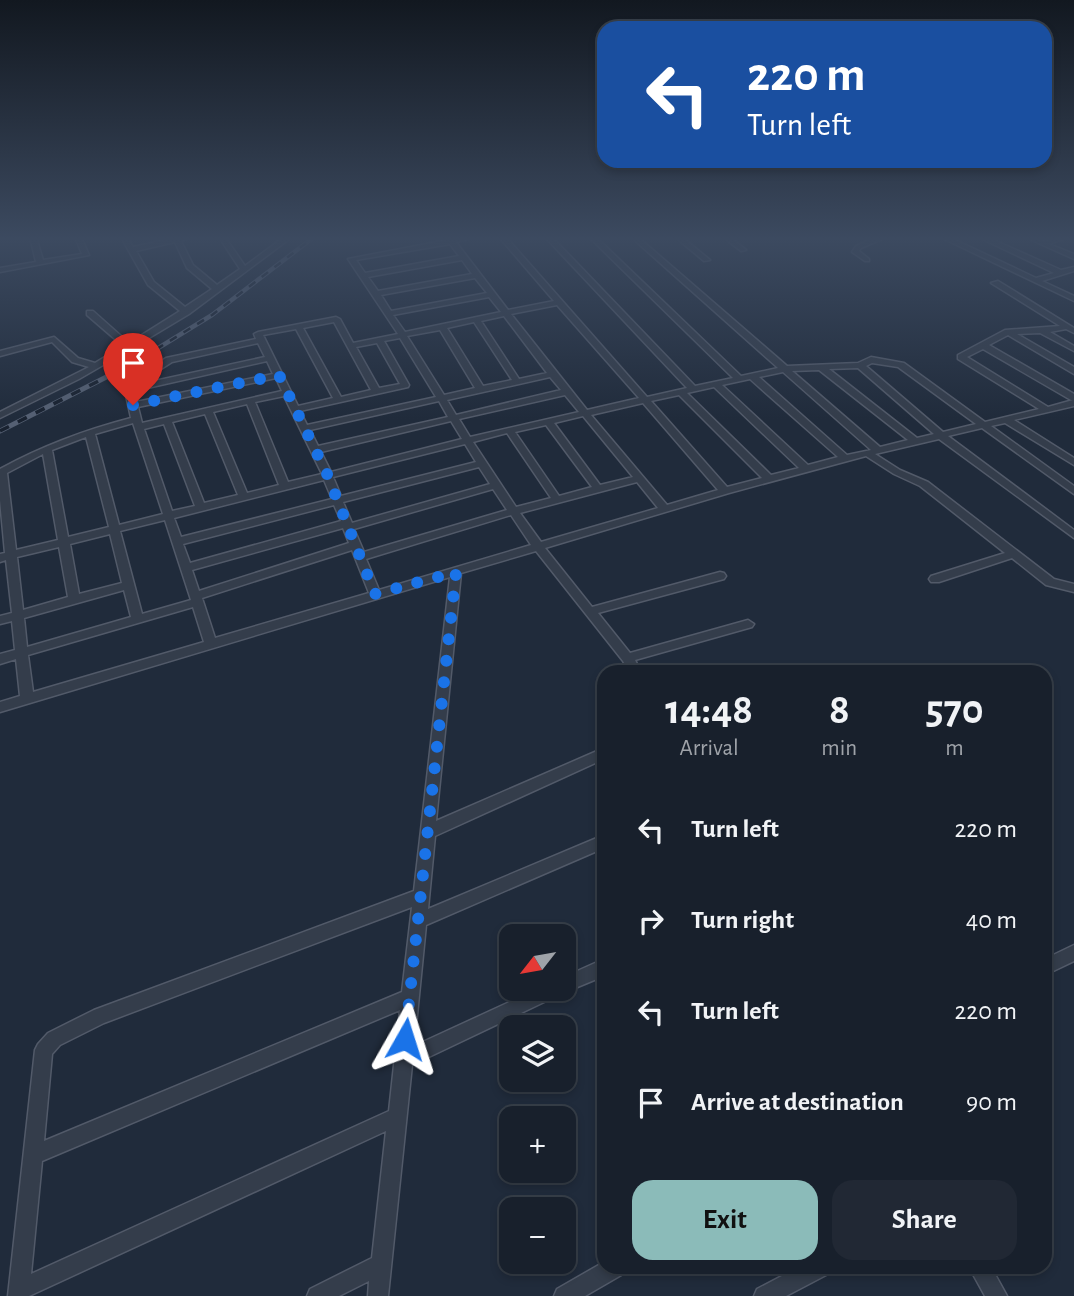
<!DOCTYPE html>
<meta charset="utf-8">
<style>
:root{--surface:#18202c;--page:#212834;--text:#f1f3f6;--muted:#9fa3a9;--line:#363e48;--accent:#8bbbb9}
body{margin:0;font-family:"Alegreya Sans",sans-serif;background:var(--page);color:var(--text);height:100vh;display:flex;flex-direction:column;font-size:26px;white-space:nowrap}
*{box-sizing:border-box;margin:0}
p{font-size:23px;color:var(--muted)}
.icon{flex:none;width:38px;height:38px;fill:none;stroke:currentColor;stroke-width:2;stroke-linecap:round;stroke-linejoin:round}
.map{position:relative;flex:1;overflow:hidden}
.details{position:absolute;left:597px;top:665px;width:455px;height:609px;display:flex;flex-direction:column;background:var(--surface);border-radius:21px;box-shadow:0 4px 10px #0003,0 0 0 2px var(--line)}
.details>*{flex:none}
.top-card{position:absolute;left:597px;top:21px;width:455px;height:147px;border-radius:21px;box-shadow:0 4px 10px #0003,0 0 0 2px var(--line);background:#1a4fa0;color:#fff;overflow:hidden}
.needle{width:46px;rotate:239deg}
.controls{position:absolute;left:499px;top:924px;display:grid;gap:14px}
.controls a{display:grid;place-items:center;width:77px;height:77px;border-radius:14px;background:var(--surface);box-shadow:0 4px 10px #0003,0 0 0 2px var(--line);font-size:35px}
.pin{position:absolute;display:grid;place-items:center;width:60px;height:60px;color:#fff;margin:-72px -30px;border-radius:50% 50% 50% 0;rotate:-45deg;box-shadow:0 0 7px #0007}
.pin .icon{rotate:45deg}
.me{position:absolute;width:77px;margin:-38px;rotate:6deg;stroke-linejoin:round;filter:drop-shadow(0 0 5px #0008)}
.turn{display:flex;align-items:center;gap:24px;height:147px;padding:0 35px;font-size:32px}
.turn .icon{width:91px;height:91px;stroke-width:2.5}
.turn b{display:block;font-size:49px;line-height:60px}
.eta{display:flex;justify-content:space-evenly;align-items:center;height:119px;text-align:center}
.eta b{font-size:42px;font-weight:700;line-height:49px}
.primary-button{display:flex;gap:14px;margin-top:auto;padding:14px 35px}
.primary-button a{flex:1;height:80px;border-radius:21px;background:var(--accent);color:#111;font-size:28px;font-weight:700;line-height:80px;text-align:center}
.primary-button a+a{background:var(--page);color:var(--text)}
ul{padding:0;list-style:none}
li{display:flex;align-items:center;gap:21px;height:91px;padding:0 35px}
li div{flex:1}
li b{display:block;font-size:26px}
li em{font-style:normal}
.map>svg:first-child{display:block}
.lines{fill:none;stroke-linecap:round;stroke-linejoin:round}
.street-casing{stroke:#525a69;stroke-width:3}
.street{fill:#343d4b;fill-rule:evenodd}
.rail-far1-casing{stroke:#556073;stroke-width:4.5}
.rail-casing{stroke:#556073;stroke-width:5}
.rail-far1{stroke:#192230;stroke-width:2.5;stroke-dasharray:8;stroke-linecap:butt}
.rail{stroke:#192230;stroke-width:3.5;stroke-dasharray:10;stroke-linecap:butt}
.route{stroke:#1a73e8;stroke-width:12;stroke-dasharray:0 21.6}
</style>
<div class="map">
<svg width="1074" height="1296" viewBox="0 0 1074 1296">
<rect width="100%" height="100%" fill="#202b3b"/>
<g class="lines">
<g class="street-casing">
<path id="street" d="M30,237h6l7,23 39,-6 -7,-17h6l8,18 -89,17v-4l36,-6z
M121,237h6l6,10 46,-10h13l-11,4 12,24 24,20 23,-16 -21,-32h6l20,29 39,-29h8l-103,77 -55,33 -1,3h-4l-50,29 -79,39v-6l89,-45 -17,-5 -20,-20 -52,14v-5l54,-14 24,21 17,5 28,-17 -36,-31v-4h6l36,32 51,-32 -32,-26zM175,242l12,26 25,21 -27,18 -31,-25 -18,-31z
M463,237h15l-22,5 52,68 46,-9 -55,-64h7l141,160 40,-9 -142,-151h7l143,149 38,-8 -144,-141h7l145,139 37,-8 -147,-131h7l149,129 71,-3 13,-6 33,6 81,59 54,-13 -81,-50v-4l47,-25 55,-4 -69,-43 7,-2 76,47v5l-8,-4 -16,3 24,14v5l-34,-18 -23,1 57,33v7l-66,-39 -19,10 85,49v12l-60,14 60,38v7l-69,-42 -14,3 83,60v8l-92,-66 -34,8 126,94v8l-135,-99 -64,15 25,16 28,12 126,97 20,5v8l-28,-7 -34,-27 -73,24h-8l-2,-3 2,-3 74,-23 -85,-67 -26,-12 -28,-18 -137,37 -184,55 47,59 128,-35 4,1 2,3 -2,3 -126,34 32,40 118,-33 6,4 -2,3 -117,33 6,12h-12l-6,-11 -87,-110 -75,22 -25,248 168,-73v11l-169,77 -7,73 176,-74v13l-178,77 -12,121 124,-57h26v-12l40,-18v17l-41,17 -151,72 -24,231h-20l1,-15 -30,15h-32l3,-7 62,-31 14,-127 -357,165h-21l27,-246 3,-6 10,-11 46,-23 320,-119 36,-314 -450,135v-10l20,-6 -4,-37 -16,5v-10l15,-4 -3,-29 -12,3v-8l12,-3 -6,-53 -6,2v-8l5,-1 -5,-53v-31c42,-23 85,-39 131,-51l-7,-32 42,-28 90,-19 -2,-5 4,-2 78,-15 4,2 13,24 45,-9 -50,-75zM450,244l9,12 -94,17 -9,-13zM462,260l10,14 -94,17 -10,-14zM475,278l12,15 -96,18 -10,-16zM489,297l12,15 -96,20 -12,-17zM557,305l82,93 -52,12 -76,-96zM504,316l43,57 -28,6 -38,-58zM334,322l37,68 -30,7 -38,-69zM474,322l38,58 -29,6 -36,-58zM296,329l37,69 -35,8 -35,-71zM440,330l35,58 -31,7 -37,-59zM400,338l36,59 -129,28 -7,-14 108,-24 1,-2 -25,-44zM258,343l7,14 -129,28 36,-23zM377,343l23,41 -21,4 -23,-41zM983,349l88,51h2l-25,7 -81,-50zM267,361l6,13 -137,28 -2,-11zM872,363l26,4 78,57 -33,8 -77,-66zM858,368l76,66 -17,4 -88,-69zM819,370l89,70 -28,7 -88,-76zM783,372l88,78 -24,5 -88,-78zM550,377l11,13 -105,25 -9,-15zM276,378l6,13 -140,32 -4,-16zM750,379l88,78 -30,8 -86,-80zM714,387l85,81 -28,7 -84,-82zM565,395l14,17 -109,25 -11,-18zM679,395l83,83 -35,9 -76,-86zM284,396l38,78 -34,8 -33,-80zM439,401l9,16 -130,29 -8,-16zM643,403l75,87 -51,15 -76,-90zM247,404l32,81 -32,8 -34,-81zM205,414l33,81 -34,8 -32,-81zM583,416l50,61 -33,8 -46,-62zM451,421l11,18 -131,33 -10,-20zM133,423l30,91 -44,11 -24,-91zM164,424l31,82 -23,5 -28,-82zM546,425l46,62 -33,9 -44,-64zM507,433l44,65 -35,9 -43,-65zM86,437l23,90 -41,10 -16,-87zM465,444l11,18 -135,34 -8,-19zM43,454l15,86 -42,10 -9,-77zM479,467l11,17 -138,39 -9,-21zM324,480l8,19 -151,38 -7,-19zM637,482l21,26 -117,34 -21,-29zM493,489l14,21 -143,42 -10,-23zM334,505l7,16 -151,42 -7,-19zM511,515l20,30 -152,45 -13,-31zM165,520l26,80 -49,14 -22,-83zM343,528l6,15 -150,48 -7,-21zM110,534l12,49 -43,11 -9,-50zM59,547l9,50 -45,13 -6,-53zM352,550l17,43 -154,45 -13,-40zM124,590l7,27 -104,30 -3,-29zM193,607l11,35 -171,50 -5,-37zM412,907l-10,85 -358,149 8,-87 8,-9 44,-22zM400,1010l-11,101 -358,163 11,-113z
M675,237h7l28,23 -6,1z
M723,237h7l16,13 -5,1z
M877,237h10l-26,11 -2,3 10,8v2h-4l-13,-9 4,-6z
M940,237h9l87,41 18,-5 -76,-36h9l74,33 13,-3v4l-32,10 32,15v5z
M1025,237c7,0 12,4 19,4 7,0 17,-4 25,-4l-20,7 25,10v5z
M1074,945v16l-29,14v-16z
M604,1262v5h22l-3,7 -38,22h-31l3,-7z
M799,1267h32l-3,7 -42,22h-32l3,-7z
M969,1267h22l16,29h-22z"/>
</g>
<use href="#street" class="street"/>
<g class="rail-far1-casing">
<path id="rail-far1" d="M129,366l83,-51 102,-78"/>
</g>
<g class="rail-casing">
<path id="rail" d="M0,431l132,-67"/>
</g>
<use href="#rail-far1" class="rail-far1"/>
<use href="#rail" class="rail"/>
</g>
<linearGradient id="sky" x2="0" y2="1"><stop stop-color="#121820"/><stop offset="0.57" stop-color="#3c4a60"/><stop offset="1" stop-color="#3c4a60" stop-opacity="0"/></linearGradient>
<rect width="1074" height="419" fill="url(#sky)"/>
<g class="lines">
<path class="route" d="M133,405l146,-30 48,99 48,120 81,-22 -51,467"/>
</g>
</svg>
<div class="controls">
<a><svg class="needle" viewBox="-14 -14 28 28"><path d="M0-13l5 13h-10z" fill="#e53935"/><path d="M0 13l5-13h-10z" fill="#9fa3a9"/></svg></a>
<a><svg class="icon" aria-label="layers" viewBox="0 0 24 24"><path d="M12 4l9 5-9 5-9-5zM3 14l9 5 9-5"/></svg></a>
<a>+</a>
<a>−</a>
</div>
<div class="pin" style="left:133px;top:405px;background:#d93025"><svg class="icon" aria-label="arrive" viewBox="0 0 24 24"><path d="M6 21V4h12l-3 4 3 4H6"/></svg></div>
<svg class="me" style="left:405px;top:1039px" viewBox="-20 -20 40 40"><path d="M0-17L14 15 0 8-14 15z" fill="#1a73e8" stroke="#fff" stroke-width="4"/></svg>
<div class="top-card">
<div class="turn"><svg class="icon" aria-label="left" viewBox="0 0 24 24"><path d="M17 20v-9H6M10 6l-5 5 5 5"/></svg><div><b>220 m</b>Turn left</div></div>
</div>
<section class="details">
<div class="eta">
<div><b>14:48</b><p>Arrival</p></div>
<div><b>8</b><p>min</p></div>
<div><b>570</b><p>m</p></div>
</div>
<ul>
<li><svg class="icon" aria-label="left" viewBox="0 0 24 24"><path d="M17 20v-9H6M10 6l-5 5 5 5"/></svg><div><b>Turn left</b></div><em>220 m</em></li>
<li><svg class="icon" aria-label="right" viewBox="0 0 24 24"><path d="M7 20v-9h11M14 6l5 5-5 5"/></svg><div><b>Turn right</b></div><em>40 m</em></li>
<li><svg class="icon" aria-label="left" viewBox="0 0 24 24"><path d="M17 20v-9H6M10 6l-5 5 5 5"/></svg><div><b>Turn left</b></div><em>220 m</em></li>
<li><svg class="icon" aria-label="arrive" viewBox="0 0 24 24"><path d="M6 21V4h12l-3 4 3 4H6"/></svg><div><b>Arrive at destination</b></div><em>90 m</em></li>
</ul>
<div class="primary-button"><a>Exit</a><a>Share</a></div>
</section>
</div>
